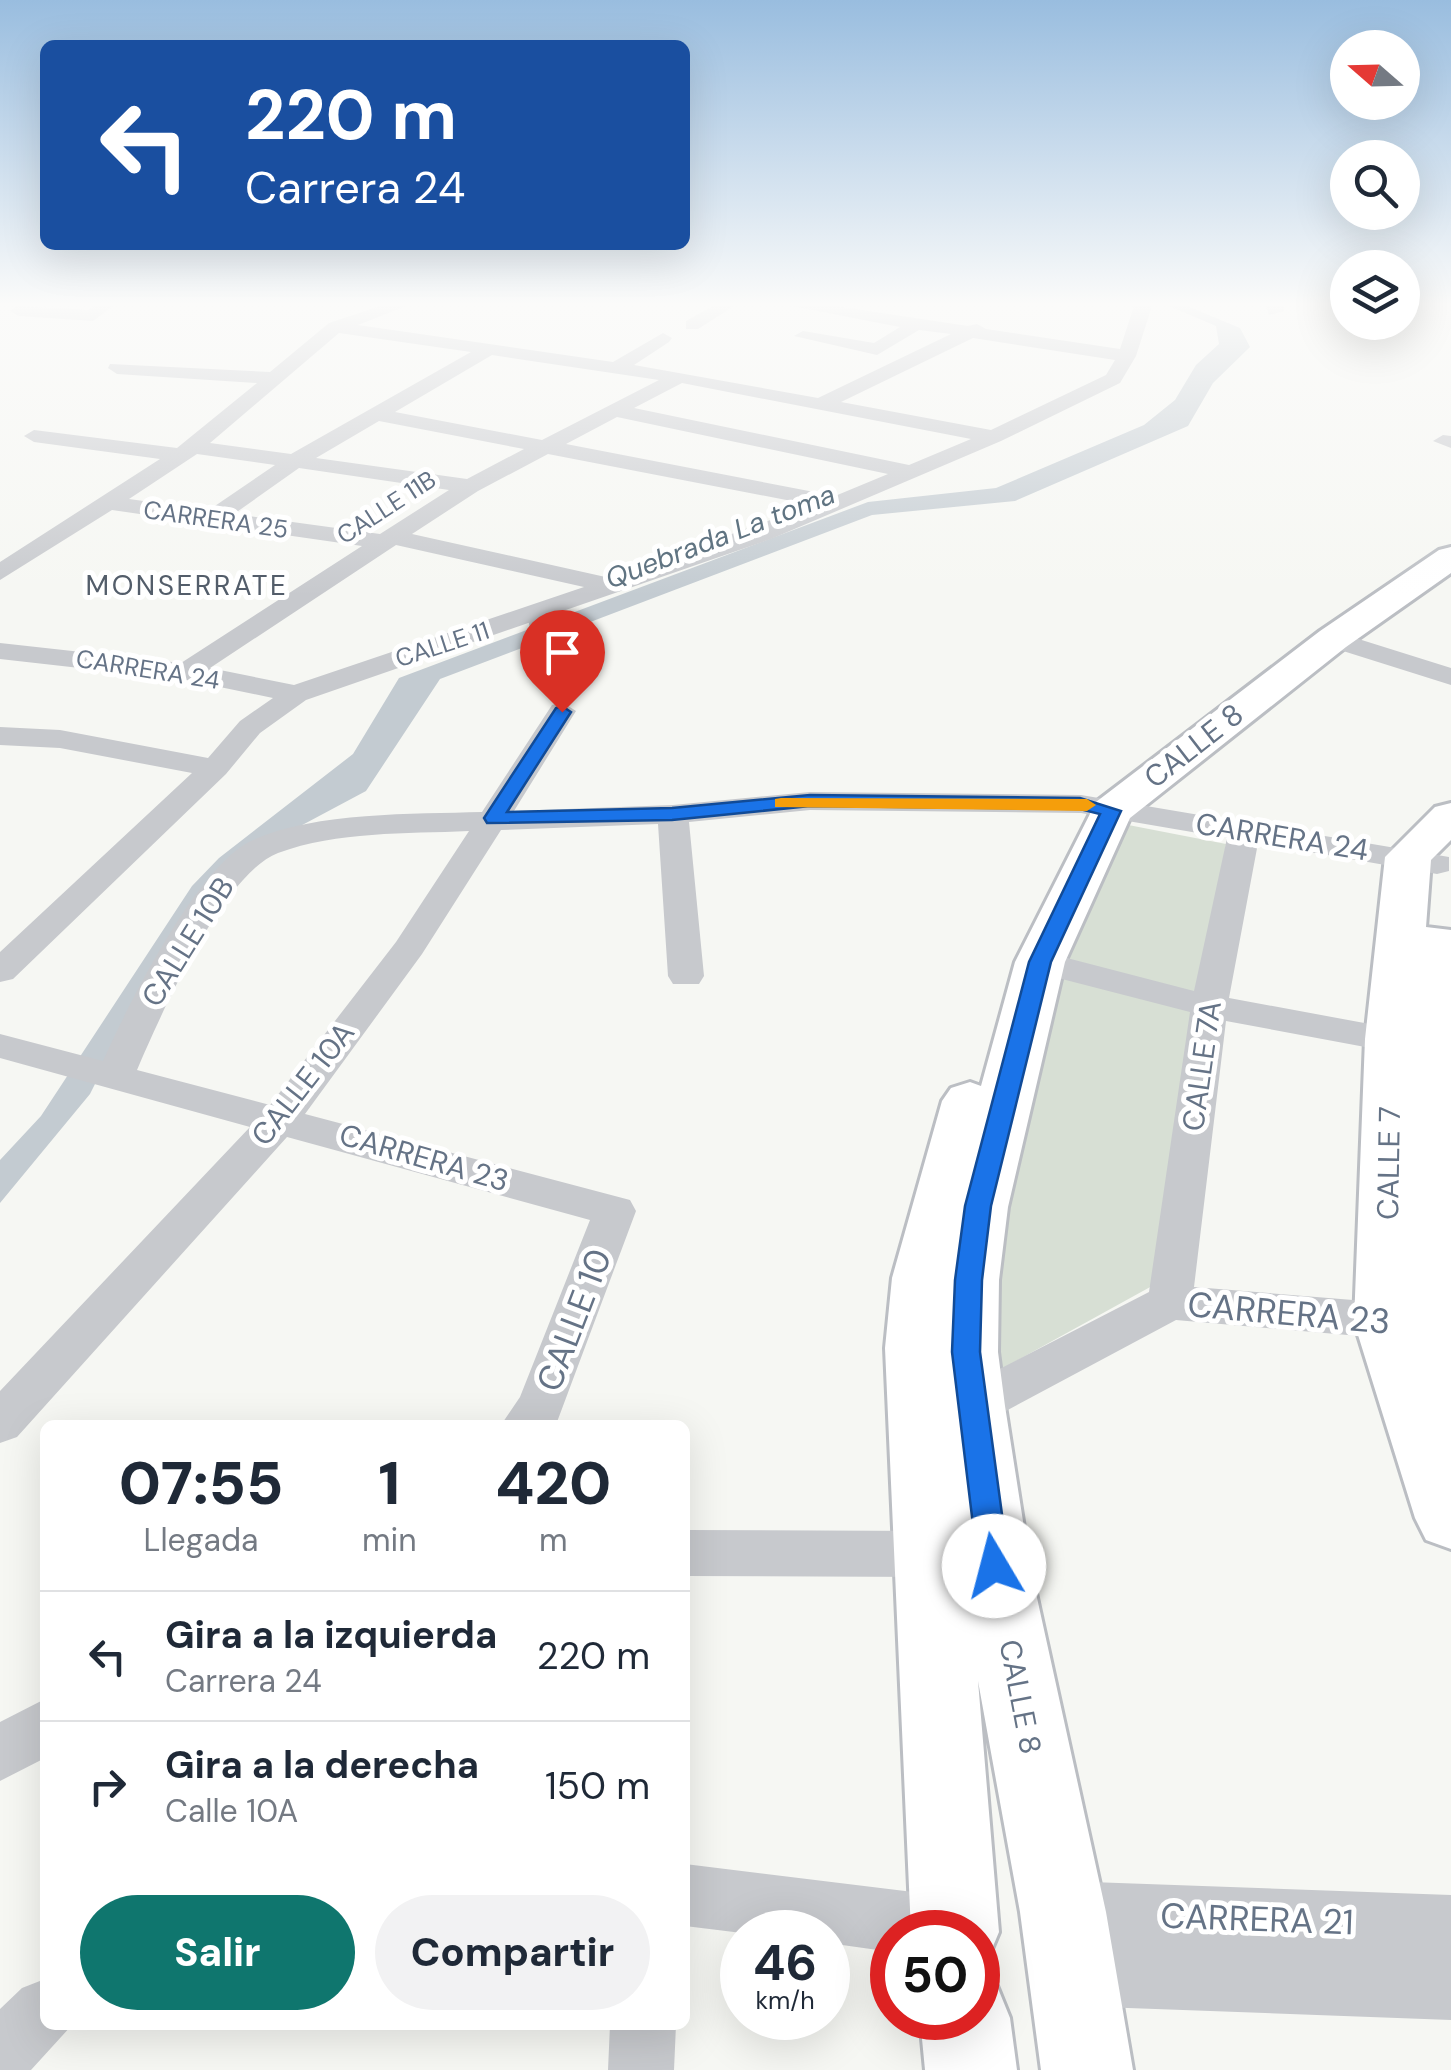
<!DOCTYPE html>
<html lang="es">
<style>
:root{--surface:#fff;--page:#f2f2f3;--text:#1f2937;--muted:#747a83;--line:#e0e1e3;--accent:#0f766e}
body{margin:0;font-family:"DM Sans",sans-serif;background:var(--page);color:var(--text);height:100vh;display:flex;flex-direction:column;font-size:38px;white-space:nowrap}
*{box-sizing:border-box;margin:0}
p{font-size:32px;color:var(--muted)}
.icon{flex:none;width:55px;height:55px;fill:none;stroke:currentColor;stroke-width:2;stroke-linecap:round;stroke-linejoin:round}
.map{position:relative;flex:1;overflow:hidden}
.details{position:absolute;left:40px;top:1420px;width:650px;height:610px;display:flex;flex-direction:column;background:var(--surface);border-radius:15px;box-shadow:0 10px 40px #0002}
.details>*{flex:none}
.guide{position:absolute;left:40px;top:40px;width:650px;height:210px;border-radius:15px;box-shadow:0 10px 40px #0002;background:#1a4fa0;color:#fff;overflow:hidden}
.needle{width:65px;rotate:290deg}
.tools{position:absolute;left:1330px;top:30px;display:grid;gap:20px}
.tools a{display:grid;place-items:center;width:90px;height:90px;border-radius:50%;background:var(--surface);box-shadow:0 10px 40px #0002;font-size:50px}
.speed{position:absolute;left:720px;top:1910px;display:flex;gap:20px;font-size:50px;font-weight:700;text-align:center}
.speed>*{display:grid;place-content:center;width:130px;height:130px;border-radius:50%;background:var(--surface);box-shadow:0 10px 40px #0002;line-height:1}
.speed small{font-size:25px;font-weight:400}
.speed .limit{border:15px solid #d22;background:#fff;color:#111}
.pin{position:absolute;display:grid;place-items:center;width:85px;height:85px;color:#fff;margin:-102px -42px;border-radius:50% 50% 50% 0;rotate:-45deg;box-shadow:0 0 10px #0007}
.pin .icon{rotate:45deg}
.me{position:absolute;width:110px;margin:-55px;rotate:352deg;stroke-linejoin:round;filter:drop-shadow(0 0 8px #0008)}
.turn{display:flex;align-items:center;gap:35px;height:210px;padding:0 40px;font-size:45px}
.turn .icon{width:130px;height:130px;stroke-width:2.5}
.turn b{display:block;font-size:70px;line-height:85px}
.eta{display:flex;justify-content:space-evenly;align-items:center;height:170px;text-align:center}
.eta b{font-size:60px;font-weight:800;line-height:70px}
.action{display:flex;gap:20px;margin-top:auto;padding:20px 40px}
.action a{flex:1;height:115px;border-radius:60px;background:var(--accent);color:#fff;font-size:40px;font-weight:800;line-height:115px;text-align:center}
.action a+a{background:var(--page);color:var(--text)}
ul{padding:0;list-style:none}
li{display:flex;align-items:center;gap:30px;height:130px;padding:0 40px;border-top:2px solid var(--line)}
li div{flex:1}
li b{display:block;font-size:38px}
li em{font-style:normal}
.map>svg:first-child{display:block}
.green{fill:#d7dfd4}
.water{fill:#c3cbd1}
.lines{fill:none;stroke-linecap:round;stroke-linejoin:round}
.secondary-casing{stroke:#bbbec3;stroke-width:6}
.service{fill:#c7c9cd;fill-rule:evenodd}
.minor{fill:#c7c9cd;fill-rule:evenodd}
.secondary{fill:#fff;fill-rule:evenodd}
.route{fill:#1a73e8;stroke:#114b97;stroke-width:2.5}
.slow{fill:#f59e0b}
.labels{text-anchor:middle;stroke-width:10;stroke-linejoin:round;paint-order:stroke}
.far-street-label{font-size:25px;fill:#657386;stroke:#fff}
.far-water-label{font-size:28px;font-style:italic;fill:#607482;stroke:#fff}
.far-neighbourhood-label{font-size:28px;letter-spacing:2.5px;fill:#535d6a;stroke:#fff}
.street-label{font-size:30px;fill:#657386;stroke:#fff}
.near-street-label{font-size:35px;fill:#657386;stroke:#fff}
</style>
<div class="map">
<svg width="1451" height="2070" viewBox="0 0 1451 2070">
<rect width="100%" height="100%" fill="#f6f7f3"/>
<path class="green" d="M1118,823l108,21 -74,442 -154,85 -15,-91 77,-313z"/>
<path class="water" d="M1169,306h18l53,22 10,19 -37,36 -25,43 -173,75 -143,14 -432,164 -74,112 -131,70 -120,183 -25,50 -90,109v-43l41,-44 151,-230 27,-28 134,-104 46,-76 469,-176 128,-14 148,-63 31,-25 21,-35 23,-21 -3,-18z"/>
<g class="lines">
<g class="secondary-casing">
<path id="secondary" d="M1451,547v26l-105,74 -216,171 -65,144 -57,245 -9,73 -1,72 7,54 25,160 76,346 27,158h-92l-21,-158 -42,-231 21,251 -13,31 -8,3v-34h-67l-26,-584 7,-70 50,-177 9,-13 19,-6 11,4 34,-124 81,-160 224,-171 119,-81z
M1451,803v37l-20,20 -5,67 25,3v619l-25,-9 -11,-22 -61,-196 11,-283 20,-182 50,-50z
M978,1978l19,8 13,32 7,52h-92l-5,-52h58z"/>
</g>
<path class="service" d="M529,612l10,3 20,80 -2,3 -5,1 -7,-4 -18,-80z"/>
<path class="minor" d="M94,306h19l-20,15 -74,-5 -9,-5 7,-5 72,4z
M380,306h26l-48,19 255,37 50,-29 9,5 -3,4 -35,23 184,33 133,-64 -32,-4 -42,25 -83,-19 9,-5 71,12 26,-16 -108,-21h44l132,20 9,-2 9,5 134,20 14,-43h18l-16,50 -16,27 -119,58 -230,98 -465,161 -46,33 -34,41 -213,205 -13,3v-30l192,-179 -132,-25 -60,-3v-18l60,3 148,28 32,-37 33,-23 -87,-18 -186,-21v-16l181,20 181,-117 -250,-36 -112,70v-18l160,-103 -126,-17 -10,-6 10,-6 143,18 80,-65 -140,-9 -9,-6 2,-4 160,8 59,-49zM339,333l132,19 -180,102 -81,-11zM973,338l142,22 -9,15 -115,55 -150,-28zM492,355l167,25 -117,60 -147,-28zM682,383l289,56 -62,26 -275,-57zM617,417l271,57 -53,22 -269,-52zM379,421l145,28 -57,30 -151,-21zM197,454l78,11 -66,45 -80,-11zM548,454l264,51 -202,73 -198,-44 66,-43zM299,468l150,22 -69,44 -146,-20zM396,545l188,42 -290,98 -84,-17z
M713,306h21l-36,23h-12v-8z
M1266,306h18v5l-15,4z
M1443,435l8,1v12l-18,-7z
M1333,631l118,37v17l-127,-40 -4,-6 4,-6z
M562,702l14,9 -62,100 159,-6 137,-13 271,3 368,62v14l-12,3 -179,-31 -29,155 222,41v24l-225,-42 -32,266 257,21v36l-275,-24 -187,100 -17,6 -17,-6 -7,-14 7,-14 194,-100 41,-280 -163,-42 -5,-8 5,-8 13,-3 154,40 33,-153 -146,-25 -271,-3 -121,12 15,154 -5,8h-26l-5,-8 -10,-152 -157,6 -79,124 -117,160 325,86 6,11 -79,211 -56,3 19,-28 70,-177 -303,-83 -270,300 -17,6v-52l250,-264 -250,-69v-24l103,27c25,-56 95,-197 150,-221 62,-28 160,-26 229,-28l70,-107zM469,831l-73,111 -126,163 -133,-35c23,-54 86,-196 141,-217 60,-22 127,-19 191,-22z
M685,1530l243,1 18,7 8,16 -8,16 -18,7 -243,-1z
M45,1699v59l-45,23v-59z
M685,1864l269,33 22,9 9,22 -7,18v-14h-86v20l-64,-9v-11l-86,1 -57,-7z
M1063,1881l388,14v125l-378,-14 -22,-10 -10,-22 10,-22 20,-9 -30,-9 -9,-22 9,-22z
M45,1979v46h27l-41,45h-31v-61l22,-21z
M610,2025h66l-2,45h-66z"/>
<use href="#secondary" class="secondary"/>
</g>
<linearGradient id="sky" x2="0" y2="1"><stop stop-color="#99bddf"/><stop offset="0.51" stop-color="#fbfbfa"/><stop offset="1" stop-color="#fbfbfa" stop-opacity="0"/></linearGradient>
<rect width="1451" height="596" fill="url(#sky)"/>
<path class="route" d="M562,706l9,6 -64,100 165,-4 138,-13 270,3 41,13 -70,151 -60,244 -9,74 -2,72 29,214 -4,11 -11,4 -12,-4 -4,-11 -26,-214 3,-72 10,-74 64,-244 71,-148 -20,-5 -270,-3 -138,14 -185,3 -3,-5 72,-110z"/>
<path class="slow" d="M781,798l306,1 9,6 -9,6 -312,-4v-8z"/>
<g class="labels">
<g class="far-street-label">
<text transform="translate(386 507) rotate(-33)" y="9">CALLE 11B</text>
<text transform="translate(216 519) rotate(8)" y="9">CARRERA 25</text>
<text transform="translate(442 644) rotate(-18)" y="9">CALLE 11</text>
<text transform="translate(148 669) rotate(9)" y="9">CARRERA 24</text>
</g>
<g class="far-water-label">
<text transform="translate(720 536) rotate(-21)" y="10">Quebrada La toma</text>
</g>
<g class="far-neighbourhood-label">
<text x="187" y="595">MONSERRATE</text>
</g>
<g class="street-label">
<text transform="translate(1194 746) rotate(-38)" y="10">CALLE 8</text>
<text transform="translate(1282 837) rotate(9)" y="10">CARRERA 24</text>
<text transform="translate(188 942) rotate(-58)" y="10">CALLE 10B</text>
<text transform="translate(1202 1066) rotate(-82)" y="10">CALLE 7A</text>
<text transform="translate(303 1084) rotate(-52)" y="10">CALLE 10A</text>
<text transform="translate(424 1158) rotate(16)" y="10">CARRERA 23</text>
<text transform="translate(1389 1163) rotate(-89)" y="10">CALLE 7</text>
<text transform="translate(1020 1697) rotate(79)" y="10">CALLE 8</text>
</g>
<g class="near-street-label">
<text transform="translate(1289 1313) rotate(5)" y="12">CARRERA 23</text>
<text transform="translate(574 1320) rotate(-69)" y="12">CALLE 10</text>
<text transform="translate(1257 1919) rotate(2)" y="12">CARRERA 21</text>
</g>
</g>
</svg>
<div class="tools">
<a><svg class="needle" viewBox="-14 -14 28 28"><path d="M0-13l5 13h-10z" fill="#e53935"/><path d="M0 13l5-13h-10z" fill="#747a83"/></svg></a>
<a><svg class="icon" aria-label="search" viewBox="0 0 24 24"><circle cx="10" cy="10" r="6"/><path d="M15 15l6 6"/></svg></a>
<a><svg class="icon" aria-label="layers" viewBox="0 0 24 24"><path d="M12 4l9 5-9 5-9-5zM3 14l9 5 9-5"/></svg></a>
</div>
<div class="speed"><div>46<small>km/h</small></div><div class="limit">50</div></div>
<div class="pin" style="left:562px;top:712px;background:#d93025"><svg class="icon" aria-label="arrive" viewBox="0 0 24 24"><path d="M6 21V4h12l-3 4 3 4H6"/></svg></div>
<svg class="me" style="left:994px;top:1566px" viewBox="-20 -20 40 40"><circle r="19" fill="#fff"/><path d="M0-13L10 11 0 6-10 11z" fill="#1a73e8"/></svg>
<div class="guide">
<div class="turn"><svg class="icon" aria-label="left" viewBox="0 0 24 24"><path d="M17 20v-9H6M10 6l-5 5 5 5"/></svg><div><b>220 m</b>Carrera 24</div></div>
</div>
<section class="details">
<div class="eta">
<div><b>07:55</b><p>Llegada</p></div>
<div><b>1</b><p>min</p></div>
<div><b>420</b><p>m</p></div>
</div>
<ul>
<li><svg class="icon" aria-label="left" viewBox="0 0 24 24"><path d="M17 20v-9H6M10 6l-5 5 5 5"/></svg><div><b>Gira a la izquierda</b><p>Carrera 24</p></div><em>220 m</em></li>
<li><svg class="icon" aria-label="right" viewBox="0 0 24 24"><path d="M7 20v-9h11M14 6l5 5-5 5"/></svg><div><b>Gira a la derecha</b><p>Calle 10A</p></div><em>150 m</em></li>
</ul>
<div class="action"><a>Salir</a><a>Compartir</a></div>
</section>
</div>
